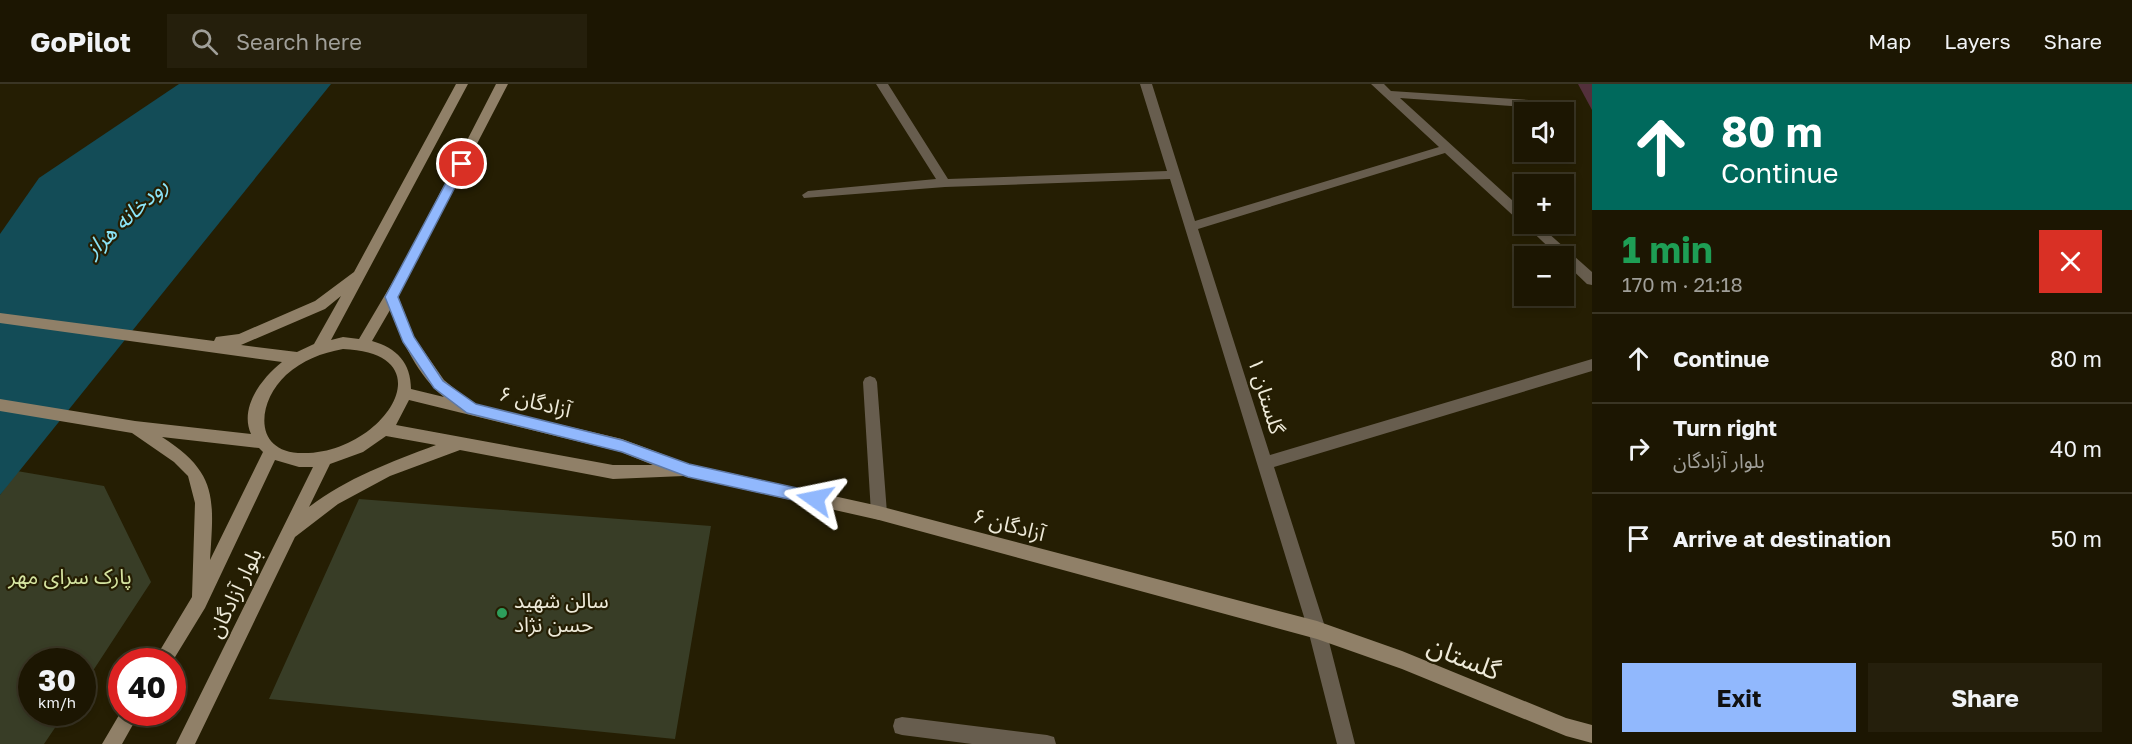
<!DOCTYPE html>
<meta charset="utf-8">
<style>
:root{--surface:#1c1602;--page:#251f0c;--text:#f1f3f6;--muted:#a09f99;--line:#3a3524;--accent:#91b8fd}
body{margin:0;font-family:"Golos Text","Noto Sans Arabic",sans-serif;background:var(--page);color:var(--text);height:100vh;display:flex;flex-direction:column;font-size:22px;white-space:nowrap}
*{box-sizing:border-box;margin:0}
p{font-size:20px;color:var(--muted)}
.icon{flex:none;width:33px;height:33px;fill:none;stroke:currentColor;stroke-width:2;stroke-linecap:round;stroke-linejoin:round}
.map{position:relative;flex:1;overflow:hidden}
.sheet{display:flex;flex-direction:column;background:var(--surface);width:540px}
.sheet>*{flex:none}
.banner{background:#00695c;color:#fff;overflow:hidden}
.buttons{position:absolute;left:1514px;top:18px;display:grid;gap:12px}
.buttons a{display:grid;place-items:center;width:60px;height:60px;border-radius:0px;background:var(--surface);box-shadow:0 3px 9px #0003,0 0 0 2px var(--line);font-size:30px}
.speed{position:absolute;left:18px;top:564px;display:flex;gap:12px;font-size:30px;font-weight:700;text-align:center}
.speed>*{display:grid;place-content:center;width:78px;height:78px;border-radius:50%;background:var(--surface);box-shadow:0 3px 9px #0003,0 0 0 2px var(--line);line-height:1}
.speed small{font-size:15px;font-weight:400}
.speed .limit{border:9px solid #d22;background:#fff;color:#111}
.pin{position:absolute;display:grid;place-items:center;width:51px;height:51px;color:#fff;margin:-26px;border:3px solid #fff;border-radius:50%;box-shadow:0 2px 6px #0007}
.me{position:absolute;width:66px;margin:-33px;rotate:282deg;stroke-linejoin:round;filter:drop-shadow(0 0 4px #0008)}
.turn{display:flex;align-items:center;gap:21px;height:126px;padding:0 30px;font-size:27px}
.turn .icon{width:78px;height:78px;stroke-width:2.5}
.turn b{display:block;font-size:42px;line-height:51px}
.round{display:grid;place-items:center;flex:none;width:63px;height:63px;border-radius:0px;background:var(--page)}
.headline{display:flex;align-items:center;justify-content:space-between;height:102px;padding:0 30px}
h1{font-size:36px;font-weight:700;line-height:45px;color:#1e9e55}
.button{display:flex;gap:12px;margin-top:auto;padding:12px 30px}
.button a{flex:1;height:69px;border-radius:0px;background:var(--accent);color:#111;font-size:24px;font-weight:700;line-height:69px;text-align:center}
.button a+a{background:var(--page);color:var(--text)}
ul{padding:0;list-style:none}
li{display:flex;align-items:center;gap:18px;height:90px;padding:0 30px;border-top:2px solid var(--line)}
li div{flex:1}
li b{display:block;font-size:22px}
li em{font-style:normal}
header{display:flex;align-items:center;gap:36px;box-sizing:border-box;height:84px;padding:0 30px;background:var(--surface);border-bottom:2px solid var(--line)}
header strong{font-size:28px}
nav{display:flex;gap:33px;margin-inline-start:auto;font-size:21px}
.search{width:420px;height:54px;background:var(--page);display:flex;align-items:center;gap:15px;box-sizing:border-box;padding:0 21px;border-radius:0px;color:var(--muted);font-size:22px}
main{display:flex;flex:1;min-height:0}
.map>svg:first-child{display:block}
.green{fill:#383d26}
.water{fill:#134c57}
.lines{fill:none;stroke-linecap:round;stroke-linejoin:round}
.street{fill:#675d4e;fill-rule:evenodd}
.secondary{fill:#908068;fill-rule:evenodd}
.wall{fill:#53303b}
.route{fill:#91b8fd;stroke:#5e78a4;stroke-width:1.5}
.leisure-dot{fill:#2e9e5b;stroke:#251e03;stroke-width:2}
.labels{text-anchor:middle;stroke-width:4.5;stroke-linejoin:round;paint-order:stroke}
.street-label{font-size:21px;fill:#eeead9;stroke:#251e03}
.park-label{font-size:21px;fill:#d6e5a1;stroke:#251e03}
.poi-label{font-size:21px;fill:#eeead9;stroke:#251e03;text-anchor:start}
.water-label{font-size:22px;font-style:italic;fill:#8be4f7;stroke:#251e03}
.near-street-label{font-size:26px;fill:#eeead9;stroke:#251e03}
</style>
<header>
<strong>GoPilot</strong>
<div class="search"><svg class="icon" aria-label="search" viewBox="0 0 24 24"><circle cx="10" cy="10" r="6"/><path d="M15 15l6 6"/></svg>Search here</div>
<nav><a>Map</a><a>Layers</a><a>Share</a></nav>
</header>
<main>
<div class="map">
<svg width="1592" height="660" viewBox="0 0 1592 660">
<rect width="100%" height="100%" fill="#251e03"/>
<path class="green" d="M17,387l87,15 47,96 -68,104 -1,-24h-50v50l33,1 -21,31h-44v-249z
M359,415l352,27 -36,213 -406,-40z"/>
<path class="water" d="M179,0h152l-331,411v-261l39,-56z"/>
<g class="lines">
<path class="street" d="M876,0h12l60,95 219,-8 -27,-87h12l43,137 244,-74 -68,-63h13l7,7 138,9v6l-4,1 -125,-9 124,113v12l-5,-2 -74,-68 -247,76 72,226 322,-96v12l-318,96 52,163 29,114h-18l-29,-114 -138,-451 -225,8 -141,11 -2,-3 6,-4 128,-12z
M1524,140h14l54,48v13l-5,-1 -24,-23v-5h-5z
M870,292l5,2 2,4 10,131 -2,5 -6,2 -6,-2 -2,-5 -8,-131 2,-4z
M902,633l145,18 7,2 2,7h-84l-70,-9 -7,-2 -2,-7 2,-7z"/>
<path class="secondary" d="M456,0h12l-137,256 12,-3 16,2 46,-78 91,-177h12l-110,212 16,41 30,43 29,24 149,35 67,25 190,42 438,115 85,30 164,67 26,7v18l-26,-7 -164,-67 -85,-30 -438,-119 -195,-44 -71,3 -153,-29 -70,26 -52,28 -43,33 -100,207h-19l137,-277h-14l-24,-7 -70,148 -33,54h-19l39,-65 3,-94 -7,-27 -14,-14 -42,-29 -132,-22v-12l135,22 116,13c-12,-27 11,-56 31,-72l-282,-39v-10l214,28 2,-4 23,-3 76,-33 39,-29zM341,212l-27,48 -17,8 -56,-7 84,-36zM390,226c12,31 28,66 54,87l-33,-8c0,-26 -14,-41 -39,-48zM343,265c106,4 40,105 -40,104 -51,0 -46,-51 -17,-78 17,-15 35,-22 57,-26zM409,316l212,52 32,13h-40l-217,-40zM386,352l50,9c-45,17 -89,33 -127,62l21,-43 33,-12zM162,353l97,11 4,4 -53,108c4,-62 8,-87 -48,-123z
M122,626v2h18l-18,32h-20z"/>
</g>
<path class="wall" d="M1578,0h14v26z"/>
<path class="route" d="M462,76l5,4 -69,133 16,40 29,44 33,23 146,36 67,24 126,28 5,2 3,5 -3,4 -5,2 -127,-28 -66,-25 -155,-39 -33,-25 -31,-46 -18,-45 71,-133z"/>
<circle class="leisure-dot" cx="502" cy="529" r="6"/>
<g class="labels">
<g class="street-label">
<text transform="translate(1266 312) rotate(73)" y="7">گلستان ۱</text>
<text transform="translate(535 318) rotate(14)" y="7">آزادگان ۶</text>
<text transform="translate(1009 441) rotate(15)" y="7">آزادگان ۶</text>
<text transform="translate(235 509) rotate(-64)" y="7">بلوار آزادگان</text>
</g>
<g class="park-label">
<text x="70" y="500">پارک سرای مهر</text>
</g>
<g class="poi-label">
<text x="514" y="524">سالن شهید<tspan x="514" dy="24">حسن نژاد</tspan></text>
</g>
<g class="water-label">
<text transform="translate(126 133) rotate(-43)" y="8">رودخانه هراز</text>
</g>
<g class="near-street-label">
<text transform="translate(1464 574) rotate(22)" y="9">گلستان</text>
</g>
</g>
</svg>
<div class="buttons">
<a><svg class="icon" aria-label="sound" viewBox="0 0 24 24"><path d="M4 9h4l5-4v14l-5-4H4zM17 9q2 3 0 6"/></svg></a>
<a>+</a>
<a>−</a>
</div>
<div class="speed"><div>30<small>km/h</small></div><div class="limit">40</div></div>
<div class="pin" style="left:462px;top:80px;background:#d93025"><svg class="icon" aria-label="arrive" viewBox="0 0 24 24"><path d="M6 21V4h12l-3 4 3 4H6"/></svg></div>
<svg class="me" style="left:815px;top:415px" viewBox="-20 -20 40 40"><path d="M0-17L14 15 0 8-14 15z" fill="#91b8fd" stroke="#fff" stroke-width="4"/></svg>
</div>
<section class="sheet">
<div class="banner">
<div class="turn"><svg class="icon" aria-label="ahead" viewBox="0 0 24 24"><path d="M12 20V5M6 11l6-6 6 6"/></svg><div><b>80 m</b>Continue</div></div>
</div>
<div class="headline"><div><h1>1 min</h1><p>170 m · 21:18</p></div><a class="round" style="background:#d93025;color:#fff"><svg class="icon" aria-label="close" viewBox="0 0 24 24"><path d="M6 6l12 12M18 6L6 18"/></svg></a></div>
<ul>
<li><svg class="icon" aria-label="ahead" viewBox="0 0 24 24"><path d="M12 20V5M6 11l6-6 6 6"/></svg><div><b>Continue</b></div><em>80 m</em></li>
<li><svg class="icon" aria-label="right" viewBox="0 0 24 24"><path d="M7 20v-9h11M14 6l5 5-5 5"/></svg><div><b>Turn right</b><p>بلوار آزادگان</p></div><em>40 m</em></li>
<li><svg class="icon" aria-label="arrive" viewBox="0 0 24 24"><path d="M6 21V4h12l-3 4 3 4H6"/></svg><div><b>Arrive at destination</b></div><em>50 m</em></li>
</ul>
<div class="button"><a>Exit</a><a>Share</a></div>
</section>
</main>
